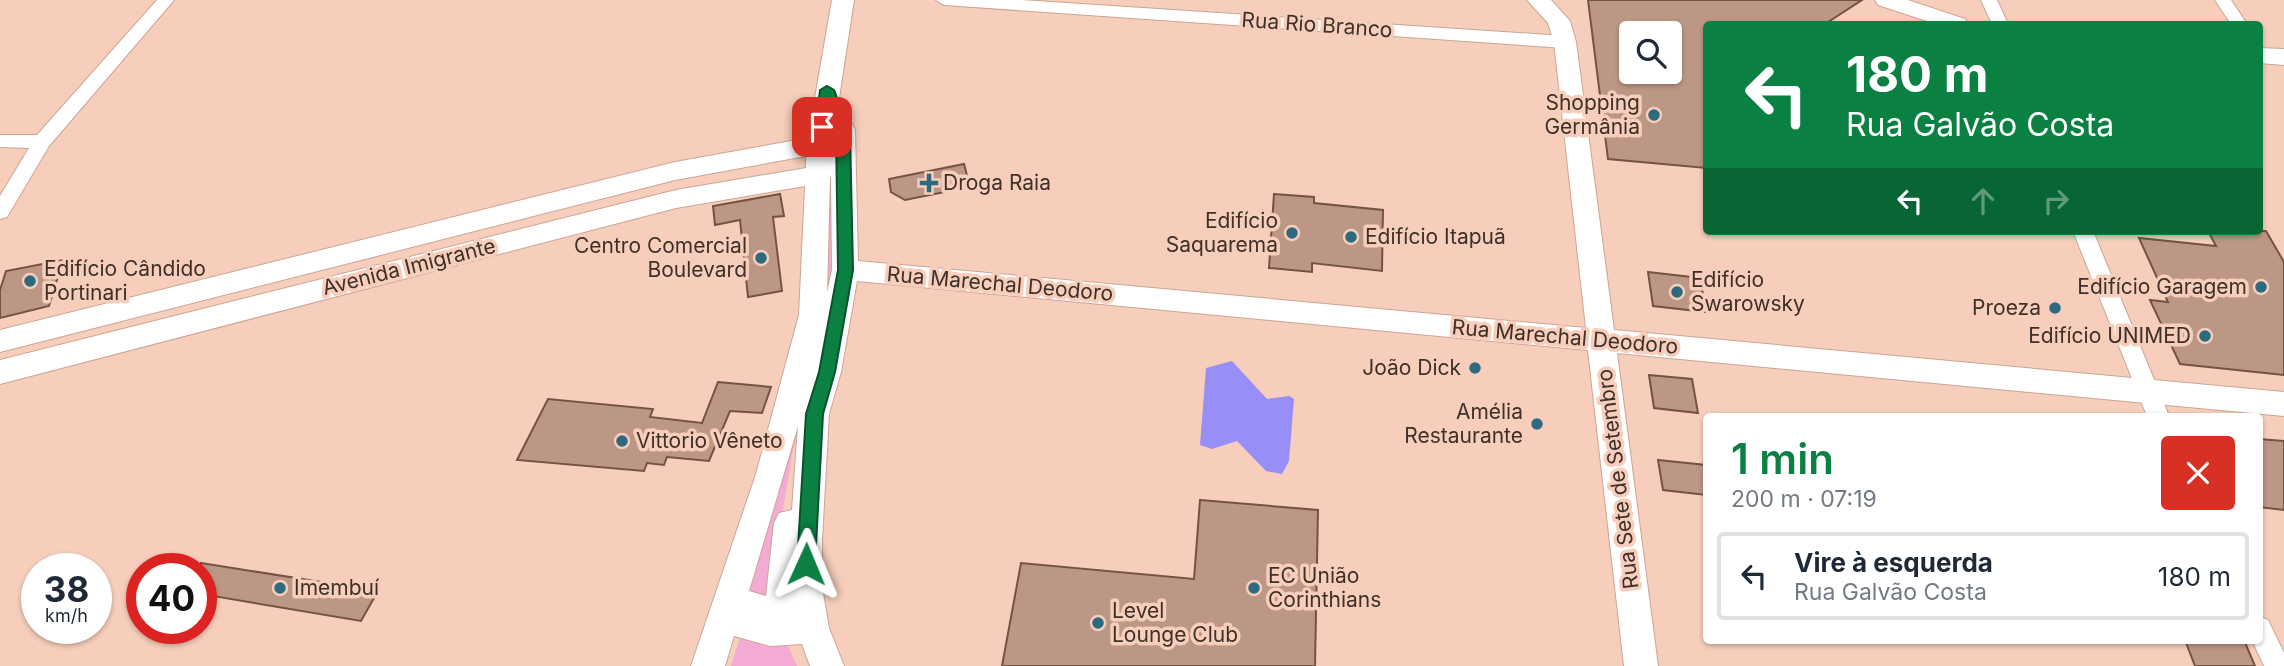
<!DOCTYPE html>
<html lang="pt">
<meta charset="utf-8">
<style>
:root{--surface:#fff;--page:#f2f2f3;--text:#1f2937;--muted:#747a83;--line:#e0e1e3;--accent:#0b8043}
body{margin:0;font-family:Inter,sans-serif;background:var(--page);color:var(--text);height:100vh;display:flex;flex-direction:column;font-size:26px;white-space:nowrap}
*{box-sizing:border-box;margin:0}
p{font-size:23px;color:var(--muted)}
.icon{flex:none;width:38px;height:38px;fill:none;stroke:currentColor;stroke-width:2;stroke-linecap:round;stroke-linejoin:round}
.map{position:relative;flex:1;overflow:hidden}
.panel{position:absolute;left:1703px;top:413px;width:560px;height:231px;display:flex;flex-direction:column;background:var(--surface);border-radius:7px;box-shadow:0 2px 5px #0004}
.panel>*{flex:none}
.top-card{position:absolute;left:1703px;top:21px;width:560px;height:214px;border-radius:7px;box-shadow:0 2px 5px #0004;background:#0b8043;color:#fff;overflow:hidden}
.buttons{position:absolute;left:1619px;top:21px;display:grid;gap:14px}
.buttons a{display:grid;place-items:center;width:63px;height:63px;border-radius:7px;background:var(--surface);box-shadow:0 2px 5px #0004;font-size:35px}
.speed{position:absolute;left:21px;top:553px;display:flex;gap:14px;font-size:35px;font-weight:700;text-align:center}
.speed>*{display:grid;place-content:center;width:91px;height:91px;border-radius:50%;background:var(--surface);box-shadow:0 2px 5px #0004;line-height:1}
.speed small{font-size:18px;font-weight:400}
.speed .limit{border:10px solid #d22;background:#fff;color:#111}
.pin{position:absolute;display:grid;place-items:center;width:60px;height:60px;color:#fff;margin:-30px;border-radius:14px;box-shadow:0 4px 10px #0006}
.me{position:absolute;width:77px;margin:-38px;rotate:1deg;stroke-linejoin:round;filter:drop-shadow(0 0 5px #0008)}
.turn{display:flex;align-items:center;gap:24px;height:147px;padding:0 28px;font-size:32px}
.turn .icon{width:91px;height:91px;stroke-width:2.5}
.turn b{display:block;font-size:49px;line-height:60px}
.lanes{display:flex;align-items:center;height:66px;padding:0 28px;background:#0003;justify-content:center;gap:35px;direction:ltr}
.lanes .off{opacity:.35}
.round{display:grid;place-items:center;flex:none;width:74px;height:74px;border-radius:7px;background:var(--page)}
.headline{display:flex;align-items:center;justify-content:space-between;height:119px;padding:0 28px}
h1{font-size:42px;font-weight:600;line-height:52px;color:var(--accent)}
ul{padding:0;list-style:none}
li{display:flex;align-items:center;gap:21px;height:88px;margin:0 14px 10px;padding:0 14px;border:4px solid var(--line);border-radius:7px}
li div{flex:1}
li b{display:block;font-size:26px}
li em{font-style:normal}
.map>svg:first-child{display:block}
.green{fill:#f4abd3}
.water{fill:#988ef7}
.building{fill:#bd9785;stroke:#755343;stroke-width:2;fill-rule:evenodd}
.lines{fill:none;stroke-linecap:round;stroke-linejoin:round}
.street-casing{stroke:#cca594;stroke-width:2}
.secondary-casing{stroke:#cca594;stroke-width:2}
.street{fill:#fff;fill-rule:evenodd}
.secondary{fill:#fff;fill-rule:evenodd}
.route{fill:#0b8043;stroke:#07532c;stroke-width:2}
.poi-dot{fill:#2d6a80;stroke:#f6cebb;stroke-width:2.5}
.labels{text-anchor:middle;stroke-width:7;stroke-linejoin:round;paint-order:stroke}
.street-label{font-size:21px;fill:#3f3029;stroke:#f6cebb}
.poi-label{font-size:21px;fill:#3f3029;stroke:#f6cebb;text-anchor:end}
</style>
<div class="map">
<svg width="2284" height="666" viewBox="0 0 2284 666">
<rect width="100%" height="100%" fill="#f6cebb"/>
<path class="green" d="M825,147h8l-2,132 -25,127 -13,44 -25,148 -21,2 11,-54 62,-217z
M741,635l43,3 13,28h-66z"/>
<path class="water" d="M1232,361l35,38 22,-3 5,3 -5,62 -7,13 -16,-3 -29,-30 -25,8 -12,-4 6,-77z"/>
<path class="building" d="M1588,0h274l-37,24h-119v144l-98,-9zM1631,33h39v39h-39z
M964,164l6,23 -65,13 -14,-8 -2,-13z
M780,194l4,22 -11,1 9,74 -34,6 -8,-77 -25,5 -2,-19z
M1274,194l40,3v6l69,7 -1,61 -70,-8v9l-43,-4z
M2208,231h58l18,31v113l-104,-11 -30,-64 18,2 -29,-64 77,8z
M63,260l-14,46 -49,12v-28l6,-19z
M1648,272l52,6 6,34 -53,-6z
M1649,375l43,4 6,34 -44,-5z
M718,382l53,5 -9,26 -32,-2 -21,50 -42,-4 -3,8 -17,-2 -3,8 -127,-11 31,-61 105,10 -3,8 52,6z
M2259,439l25,2v69l-25,-3z
M1658,460l48,5v30l-43,-5z
M1200,500l118,10 -3,156h-313l19,-103 173,16z
M201,563l177,28 -17,30 -160,-27z
M2185,640h59l11,26h-60z"/>
<g class="lines">
<g class="street-casing">
<path id="street" d="M157,0h17l-125,146 -42,71 -7,2v-23l29,-48 -29,-1v-12h37z
M936,0h85l544,36 9,6 -9,6 -621,-43z
M1981,0h16l11,24h-16z
M2215,0h16l16,24h-16z
M2073,231h20l76,185h-22z
M2259,616l9,4 16,33v13h-20l-12,-26h7z"/>
</g>
<g class="secondary-casing">
<path id="secondary" d="M832,0h22l-19,124h17l3,6 3,131 728,67 -32,-286 -6,-19 -21,-23h24l19,21 6,21 38,288 670,62v24l-667,-63 41,313h-34l-36,-316 -731,-69 -16,91 -12,42 -7,126v47l7,41 15,38h-34l-8,-22 -32,2 -36,-10 -9,30h-34l65,-192 43,-159 6,-129 -129,22 -676,176v-24l676,-170 130,-22v-12l-131,24 -675,172v-22l675,-168 133,-24zM831,177l1,93 -5,22 3,-114zM798,426l-6,84 -13,3 -5,10 -8,73 -17,-5z
M1875,0h33l57,19 3,5h-32l-58,-19z
M2259,48l25,1v16l-25,-2z"/>
</g>
<use href="#street" class="street"/>
<use href="#secondary" class="secondary"/>
</g>
<path class="route" d="M827,86l7,4 16,41 3,139 -18,102 -12,42 -8,150 -2,5 -7,3 -6,-3 -3,-5 9,-150 13,-42 19,-102 -2,-139 -6,-15 -3,14h-10l-2,-3 5,-37z"/>
<g class="poi-dot">
<circle cx="1654" cy="115" r="7"/>
<path d="M925.5 172.5h7v7h7v7h-7v7h-7v-7h-7v-7h7z"/>
<circle cx="1292" cy="233" r="7"/>
<circle cx="1351" cy="237" r="7"/>
<circle cx="761" cy="258" r="7"/>
<circle cx="30" cy="281" r="7"/>
<circle cx="2261" cy="287" r="7"/>
<circle cx="1677" cy="292" r="7"/>
<circle cx="2055" cy="308" r="7"/>
<circle cx="2205" cy="336" r="7"/>
<circle cx="1475" cy="368" r="7"/>
<circle cx="1537" cy="424" r="7"/>
<circle cx="622" cy="441" r="7"/>
<circle cx="280" cy="588" r="7"/>
<circle cx="1254" cy="588" r="7"/>
<circle cx="1098" cy="623" r="7"/>
</g>
<g class="labels">
<g class="street-label">
<text transform="translate(1317 25) rotate(4)" y="7">Rua Rio Branco</text>
<text transform="translate(409 267) rotate(-14)" y="7">Avenida Imigrante</text>
<text transform="translate(1000 284) rotate(5)" y="7">Rua Marechal Deodoro</text>
<text transform="translate(1565 337) rotate(5)" y="7">Rua Marechal Deodoro</text>
<text transform="translate(1618 479) rotate(-97)" y="7">Rua Sete de Setembro</text>
</g>
<g class="poi-label">
<text x="1640" y="110">Shopping<tspan x="1640" dy="24">Germânia</tspan></text>
<text x="943" y="190" text-anchor="start">Droga Raia</text>
<text x="1278" y="228">Edifício<tspan x="1278" dy="24">Saquarema</tspan></text>
<text x="1365" y="244" text-anchor="start">Edifício Itapuã</text>
<text x="747" y="253">Centro Comercial<tspan x="747" dy="24">Boulevard</tspan></text>
<text x="44" y="276" text-anchor="start">Edifício Cândido<tspan x="44" dy="24">Portinari</tspan></text>
<text x="1691" y="287" text-anchor="start">Edifício<tspan x="1691" dy="24">Swarowsky</tspan></text>
<text x="2247" y="294">Edifício Garagem</text>
<text x="2041" y="315">Proeza</text>
<text x="2191" y="343">Edifício UNIMED</text>
<text x="1461" y="375">João Dick</text>
<text x="1523" y="419">Amélia<tspan x="1523" dy="24">Restaurante</tspan></text>
<text x="636" y="448" text-anchor="start">Vittorio Vêneto</text>
<text x="1268" y="583" text-anchor="start">EC União<tspan x="1268" dy="24">Corinthians</tspan></text>
<text x="294" y="595" text-anchor="start">Imembuí</text>
<text x="1112" y="618" text-anchor="start">Level<tspan x="1112" dy="24">Lounge Club</tspan></text>
</g>
</g>
</svg>
<div class="buttons">
<a><svg class="icon" aria-label="search" viewBox="0 0 24 24"><circle cx="10" cy="10" r="6"/><path d="M15 15l6 6"/></svg></a>
</div>
<div class="speed"><div>38<small>km/h</small></div><div class="limit">40</div></div>
<div class="pin" style="left:822px;top:127px;background:#d93025"><svg class="icon" aria-label="arrive" viewBox="0 0 24 24"><path d="M6 21V4h12l-3 4 3 4H6"/></svg></div>
<svg class="me" style="left:806px;top:564px" viewBox="-20 -20 40 40"><path d="M0-17L14 15 0 8-14 15z" fill="#0b8043" stroke="#fff" stroke-width="4"/></svg>
<div class="top-card">
<div class="turn"><svg class="icon" aria-label="left" viewBox="0 0 24 24"><path d="M17 20v-9H6M10 6l-5 5 5 5"/></svg><div><b>180 m</b>Rua Galvão Costa</div></div>
<div class="lanes"><svg class="icon" aria-label="left" viewBox="0 0 24 24"><path d="M17 20v-9H6M10 6l-5 5 5 5"/></svg><svg class="icon off" aria-label="ahead" viewBox="0 0 24 24"><path d="M12 20V5M6 11l6-6 6 6"/></svg><svg class="icon off" aria-label="right" viewBox="0 0 24 24"><path d="M7 20v-9h11M14 6l5 5-5 5"/></svg></div>
</div>
<section class="panel">
<div class="headline"><div><h1>1 min</h1><p>200 m · 07:19</p></div><a class="round" style="background:#d93025;color:#fff"><svg class="icon" aria-label="close" viewBox="0 0 24 24"><path d="M6 6l12 12M18 6L6 18"/></svg></a></div>
<ul>
<li><svg class="icon" aria-label="left" viewBox="0 0 24 24"><path d="M17 20v-9H6M10 6l-5 5 5 5"/></svg><div><b>Vire à esquerda</b><p>Rua Galvão Costa</p></div><em>180 m</em></li>
</ul>
</section>
</div>
